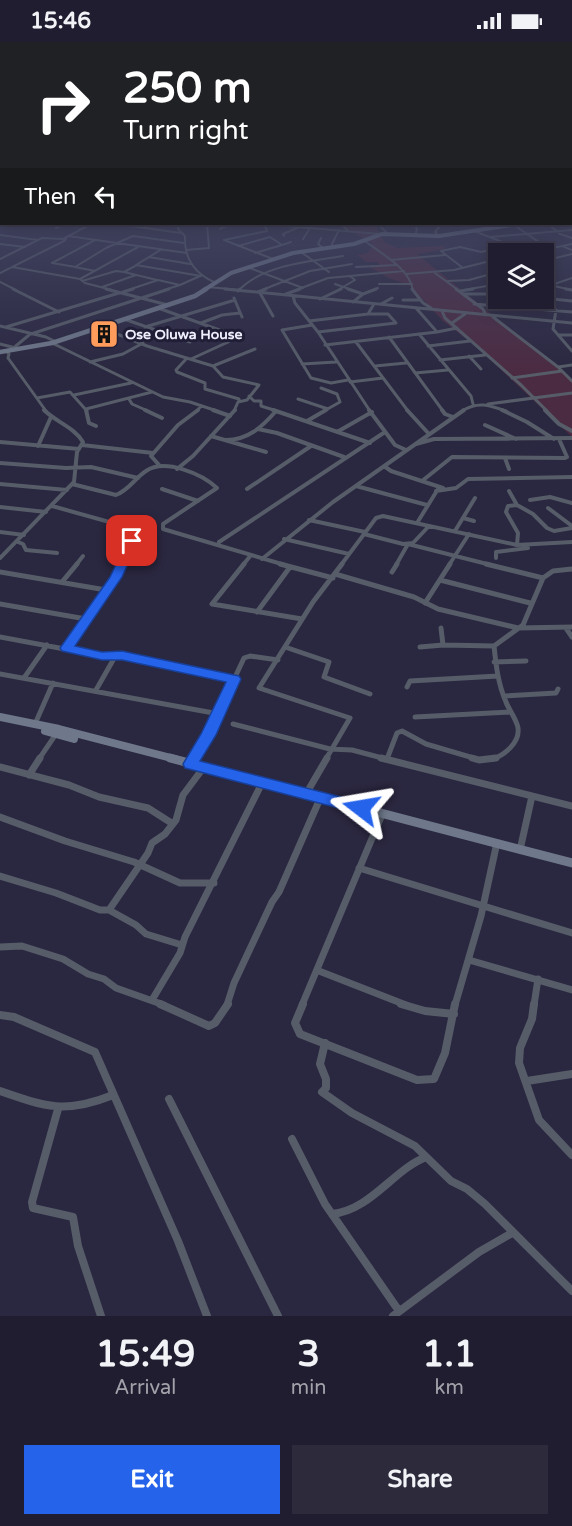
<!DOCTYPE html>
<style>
:root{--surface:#201d30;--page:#2d2a3c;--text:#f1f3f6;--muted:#a2a2ab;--line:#3d3b4c;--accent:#2563eb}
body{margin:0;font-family:"Varela Round",sans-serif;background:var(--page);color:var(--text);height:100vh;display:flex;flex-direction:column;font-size:22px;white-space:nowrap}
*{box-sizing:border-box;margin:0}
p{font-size:20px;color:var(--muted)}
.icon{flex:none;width:33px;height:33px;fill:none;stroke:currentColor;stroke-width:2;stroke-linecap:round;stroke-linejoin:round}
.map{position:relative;height:1274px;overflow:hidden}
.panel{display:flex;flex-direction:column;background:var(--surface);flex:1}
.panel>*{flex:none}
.hud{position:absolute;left:0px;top:0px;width:573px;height:183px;box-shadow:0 3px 15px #0003,0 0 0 2px var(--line);background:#202124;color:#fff;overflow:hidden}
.tools{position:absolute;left:488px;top:201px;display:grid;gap:12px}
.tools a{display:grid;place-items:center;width:66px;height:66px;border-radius:0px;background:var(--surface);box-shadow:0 3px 15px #0003,0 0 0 2px var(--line);font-size:30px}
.pin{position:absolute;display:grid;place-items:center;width:51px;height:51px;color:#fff;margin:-26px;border-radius:12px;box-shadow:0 3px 9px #0006}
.me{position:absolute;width:66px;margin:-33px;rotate:284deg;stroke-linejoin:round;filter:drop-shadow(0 0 4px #0008)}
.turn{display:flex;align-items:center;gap:21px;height:126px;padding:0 24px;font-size:27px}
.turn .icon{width:78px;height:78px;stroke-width:2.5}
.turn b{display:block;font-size:42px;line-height:51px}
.then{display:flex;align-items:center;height:57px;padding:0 24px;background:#0003;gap:12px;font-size:22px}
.eta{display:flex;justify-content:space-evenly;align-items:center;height:102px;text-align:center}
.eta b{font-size:36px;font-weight:800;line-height:42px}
.primary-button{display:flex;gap:12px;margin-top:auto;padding:12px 24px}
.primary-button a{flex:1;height:69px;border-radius:0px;background:var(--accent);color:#fff;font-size:24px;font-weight:800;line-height:69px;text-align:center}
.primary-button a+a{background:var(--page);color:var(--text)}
.status{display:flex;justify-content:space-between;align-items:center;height:42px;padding:0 30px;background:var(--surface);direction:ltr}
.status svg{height:16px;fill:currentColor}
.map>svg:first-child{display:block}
.green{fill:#4b2b42}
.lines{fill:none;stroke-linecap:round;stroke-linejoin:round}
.street-far5{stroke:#565c68;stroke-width:2}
.street-far4{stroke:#565c68;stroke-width:3}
.street-far3{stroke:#565c68;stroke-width:4}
.street-far2{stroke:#565c68;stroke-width:5}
.street-far1{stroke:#565c68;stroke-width:7}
.street{stroke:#565c68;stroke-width:8}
.secondary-far3{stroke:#6e788a;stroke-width:4}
.secondary-far2{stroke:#6e788a;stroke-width:4.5}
.secondary-far1{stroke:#6e788a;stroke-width:8}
.secondary{stroke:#6e788a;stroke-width:9}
.route{fill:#2563eb;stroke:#184099;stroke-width:1.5}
.labels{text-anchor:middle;stroke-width:6;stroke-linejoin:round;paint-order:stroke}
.far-poi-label{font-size:14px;font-weight:bold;fill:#f0effd;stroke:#201d36;text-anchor:start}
</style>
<div class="status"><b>15:46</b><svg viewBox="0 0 49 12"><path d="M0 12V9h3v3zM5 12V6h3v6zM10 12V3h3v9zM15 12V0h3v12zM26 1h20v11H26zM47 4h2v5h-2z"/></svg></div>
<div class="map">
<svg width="572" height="1274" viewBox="0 0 572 1274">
<rect width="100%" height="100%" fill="#2a2740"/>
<path class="green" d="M338,182h42l-3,6 8,12 12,6 47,-2 2,3 -29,5 155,126v57l-95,-90 -34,-26 -34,-36 -20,-7 -20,-11 11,-2 -3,-3h-11l-9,-7 11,-2 5,-9z"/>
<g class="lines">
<path class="street-far5" d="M179,182l-1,5 7,7c-1,22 9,37 29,46
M262,182l118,10
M264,182l3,7 -43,9 49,19
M341,182l7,7
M378,182l10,10
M415,182l2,6 -2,5
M438,182l2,2 -5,6 4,4
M478,182l12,4
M548,182l12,10 12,4
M35,183l3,-1
M124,183l57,8
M514,183l32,22
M56,186l9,-4
M220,187l10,-5
M474,189l54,21
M0,193l38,5
M68,194l119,17
M284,194l-1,-2 14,-6
M491,195l81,-7
M321,196l-3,6 5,4
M303,197l7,-11
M365,199c18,14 44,27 48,49
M0,202l25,3
M238,204l32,-9 12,8 9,-3
M562,204l10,4
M333,205l-1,-3 7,-14
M162,207l-26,16 65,11
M186,208l23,-2 -2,-24
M301,210l28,20
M255,211l27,-8
M523,212l49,-10
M149,215l41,7
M0,217l42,-21 21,1
M391,218l54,-5
M543,219l29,-7
M137,223l-13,7 33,8
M12,225l68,12 5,4 27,7
M76,225l-24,-4 43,-23
M247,225l56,21
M356,225l40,-2
M463,226l-22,-17 19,-4 21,5 29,-7
M543,227l4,2 -4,2
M95,229l-20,-4 31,-19 27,-12 51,7
M0,231l64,-32 2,-2h-3l28,-15
M435,231l23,17
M406,232l48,-4 44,-11
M80,237l58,-32
M82,239l34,-10 8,1
M448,239l21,-1 29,-8
M0,240l16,8
M335,242l17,6
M379,242h33
M554,244l18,4
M102,245l34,-12
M208,245l32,3
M543,246l29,-10
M128,248l30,-10 22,5 20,-9
M164,248l16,-5
M239,248c24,-25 71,-29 104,-34
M262,248l48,-19 42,-7
M296,248l32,-12 76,-7
M338,248l17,-10 -5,-4
M373,248l5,-2
M464,248l34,-6"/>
<path class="street-far4" d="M13,247l46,23
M106,247l62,16
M225,247l347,34
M348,247l15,5 -10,8
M412,247l11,14 8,5
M456,247l27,20 3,6
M566,247l6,1
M238,249l2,-2
M460,249l13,-2
M123,250l10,-3
M258,250l8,-3
M260,251l13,23
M286,252l14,-5
M363,252l13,-5
M464,252h34
M293,254l2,7 23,29 52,79
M234,256l8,19
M543,256l29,3
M320,257l21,-10
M403,258h18
M381,262l11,-6
M474,262l98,8
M158,266l81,29 -48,22
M556,268l-3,19 19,22
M442,269l3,7 76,67 26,26
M493,275l65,50 14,14
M124,277l66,23
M309,279l59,-7 6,-10
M201,281l21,-8 18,-2
M452,281l13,-9
M312,283l-30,5 29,48 20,5 17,-3
M0,284l46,11 10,5
M6,285l113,-34
M145,285l90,-27
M102,286l45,18 66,20 10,11 36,8 -12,15 -9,2 -4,9
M318,290l78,-9 -8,-9h-20
M437,290l20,-4
M31,292l138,-45
M419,292l52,62 2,8
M558,293h14
M389,295l54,74
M356,300l52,69
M52,301l111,54 27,5 27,9
M0,302l12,3
M325,303l112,-13 -21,-24
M428,304l42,-5
M11,308l18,-15
M6,309l3,3 -1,4 38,53
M469,314l12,13
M187,316l-11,12 1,2 28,11v6l34,10v2
M440,318l45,-5
M90,320l33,-8 20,-11
M302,322l34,-2
M213,324l42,-17
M375,324l31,-3
M558,325l14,-2
M415,331l33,-3
M512,336l50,-7
M350,340l33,-4
M321,346l16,6 3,8 -16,9
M74,353l57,-12
M249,354l5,5h7v5l16,5
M37,356l33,-6 17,19
M129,357l3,5 16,7
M298,357l30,10
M488,362l84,-11
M86,367l66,-17
M197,369l4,-5
M462,369c16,-10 27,-6 44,0"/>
<path class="street-far3" d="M86,368l3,13 7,3
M145,368l17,8
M213,368l17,6
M273,368l97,33
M369,368l26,35 11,5
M407,368l22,24
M442,368l3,4 8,3
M502,368l25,12 27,17
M545,368l14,14 13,7
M307,379l19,-11
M485,383l31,14
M258,387l19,4 67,24
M337,390l35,-20
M211,394l55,16
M226,398c22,0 36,-13 50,-29
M0,400l79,7
M416,402l18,-5 138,-1
M82,403l71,8
M38,404l13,-29
M505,416l4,11
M0,421l66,5 25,-1 47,11
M160,424l-9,-10 27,-31 20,-15
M384,424l7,5 52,17
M177,427l16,-13 42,-46
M422,439l30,-24 113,1 2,-1 -8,-18
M0,442l67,6
M72,442l44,11c13,-5 19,-17 30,-24 19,-13 56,3 71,17l-54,36v5l122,36
M356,444l71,19
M162,447l36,12
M247,447l64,-43
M436,449l20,-3 12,-9 104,-2
M509,449l8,14 16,9 14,14 7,3 18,-3
M530,458l20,-3 22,6
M517,463l-9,1 -2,6 12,21 -1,12
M52,464l86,24 -16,35
M0,465l46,5
M548,466l24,18
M463,476l11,3
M309,478l56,12
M417,481l21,-34
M455,489l20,-33
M0,490l24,3
M364,492l39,10 10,-1 16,-17
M284,497l65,15
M18,500l5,2 3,6 31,3
M219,500l166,-110
M0,516l74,-76 3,-30 6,-10c-9,-15 -27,-20 -39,-32
M496,516v-6l32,-4
M262,517l71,-57 131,-92
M76,523l7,-9
M243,523l8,-10
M341,523l35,-47 7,-2 134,29 55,-3
M396,523l12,-21 83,21
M449,523l20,-31"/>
<path class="street-far2" d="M244,522l-32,40 90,15
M280,522l53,14
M486,522l57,14
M0,530l106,18
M392,530l5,-8
M335,532l79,23 24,12 80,19 54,-1
M440,538l90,23
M62,540l15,-18
M425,561l25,-39
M0,562l86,15
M257,570l33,-45
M441,586l2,17 51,1
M566,586l6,9
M0,595l102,19 20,-1 112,24
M285,605l44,15 -5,15 46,17
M420,605l23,-2
M67,607l49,-72 6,-13
M494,620l32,-1
M0,632l219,40
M24,636l23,-33
M407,645l3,-6 88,-5
M96,648l20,-35
M504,654l52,-3 2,-4
M415,675l95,-5
M35,682l18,-41
M233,682l97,25 22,1 34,9
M39,717l17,-25
M194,717l14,-24 36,-77 6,-2 28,4
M326,717l24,-41 -91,-30 54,-86 29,-38
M387,717l10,-26 5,-2 24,13 51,15
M493,717c11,-4 27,-16 25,-31 -1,-8 -9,-18 -12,-26 -8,-18 -10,-37 -12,-56l29,-21 20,-47 10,-7 19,-2"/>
<path class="street-far1" d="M381,716l191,48
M472,716l7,2 17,-2
M191,722l4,-6
M0,725l69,18 30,12 49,11 25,16
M29,733l11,-17
M306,752l21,-36
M0,775l65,24 69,21 46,21h34
M520,808l12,-54
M359,826l213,65
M0,834l56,17 44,17h9l27,15 10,9 36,11
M109,868l39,-57 4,-10 13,-9 11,-14 7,-25 18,-24
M0,905l22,-1 41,13 25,15 16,5 12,9 48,17
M469,918l103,30
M319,929l87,34
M152,958l28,-47 5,-16 76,-152
M227,963l7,-22 38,-81 7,-10 40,-91
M302,963l79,-188
M455,963l26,-89 15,-69
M534,963l4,-26"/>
<path class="street" d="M160,962l49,22 6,-3 13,-19
M303,962l-8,19 5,11 117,46 17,-1 11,-26 10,-49
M401,962l24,7 29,3
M534,962l-2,15 -12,29 -1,15 20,57 33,35
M0,973l14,2 81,35 83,189 29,75
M325,1001l-5,21 6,15v9l-4,4 30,21 63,33 36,35 16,8 18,15 87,87
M527,1039l45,-7
M0,1049c46,16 66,23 113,4
M169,1057l109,217
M58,1067l-26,93 1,6 40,9 5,29 23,70
M292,1097l33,65 74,107
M332,1172c39,-4 61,-44 94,-57
M393,1274l86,-64 33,-19"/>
<path class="secondary-far3" d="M204,248l27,-17 62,-20 61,-9 28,-10 57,2 72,-11 32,-1"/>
<path class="secondary-far2" d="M0,310l52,-9 143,-47 11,-7"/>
<path class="secondary-far1" d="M0,675l59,12 116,30
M45,689l29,8"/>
<path class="secondary" d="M170,716l402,105"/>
</g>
<linearGradient id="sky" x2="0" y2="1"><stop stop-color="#171523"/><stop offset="0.46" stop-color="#444764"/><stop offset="1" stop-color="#444764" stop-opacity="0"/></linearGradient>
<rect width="572" height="330" fill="url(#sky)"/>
<path class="route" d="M132,496l6,3 -16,36 -47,69 27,6 20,-1 117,25 2,3 -25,56 -16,26 161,41 6,2 2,4 -2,5 -6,1 -176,-46 -2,-4 18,-30 25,-52 -104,-22h-20l-40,-9 -2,-3 50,-71 17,-36z"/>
<defs>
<g id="building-square" transform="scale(1.5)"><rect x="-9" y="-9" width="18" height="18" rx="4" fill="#ff9b5b" stroke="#201d36"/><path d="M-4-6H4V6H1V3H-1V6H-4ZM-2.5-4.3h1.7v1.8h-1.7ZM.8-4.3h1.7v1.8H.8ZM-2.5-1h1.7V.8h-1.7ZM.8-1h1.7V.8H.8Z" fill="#111"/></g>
</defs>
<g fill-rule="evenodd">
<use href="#building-square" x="104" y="292"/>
</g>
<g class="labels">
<g class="far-poi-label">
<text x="125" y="297">Ose Oluwa House</text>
</g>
</g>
</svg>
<div class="tools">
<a><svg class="icon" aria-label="layers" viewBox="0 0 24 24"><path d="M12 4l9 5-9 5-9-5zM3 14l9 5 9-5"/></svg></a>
</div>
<div class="pin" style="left:132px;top:499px;background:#d93025"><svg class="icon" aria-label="arrive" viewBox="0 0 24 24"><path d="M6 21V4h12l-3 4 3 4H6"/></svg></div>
<svg class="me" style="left:361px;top:766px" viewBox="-20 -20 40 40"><path d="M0-17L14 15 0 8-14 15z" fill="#2563eb" stroke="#fff" stroke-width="4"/></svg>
<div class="hud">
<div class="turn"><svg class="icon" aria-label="right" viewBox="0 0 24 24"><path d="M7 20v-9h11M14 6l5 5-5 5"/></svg><div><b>250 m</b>Turn right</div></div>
<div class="then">Then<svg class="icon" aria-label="left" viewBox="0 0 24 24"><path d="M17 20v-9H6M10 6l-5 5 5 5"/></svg></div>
</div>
</div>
<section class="panel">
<div class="eta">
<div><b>15:49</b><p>Arrival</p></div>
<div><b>3</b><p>min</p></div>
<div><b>1.1</b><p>km</p></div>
</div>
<div class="primary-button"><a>Exit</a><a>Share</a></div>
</section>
